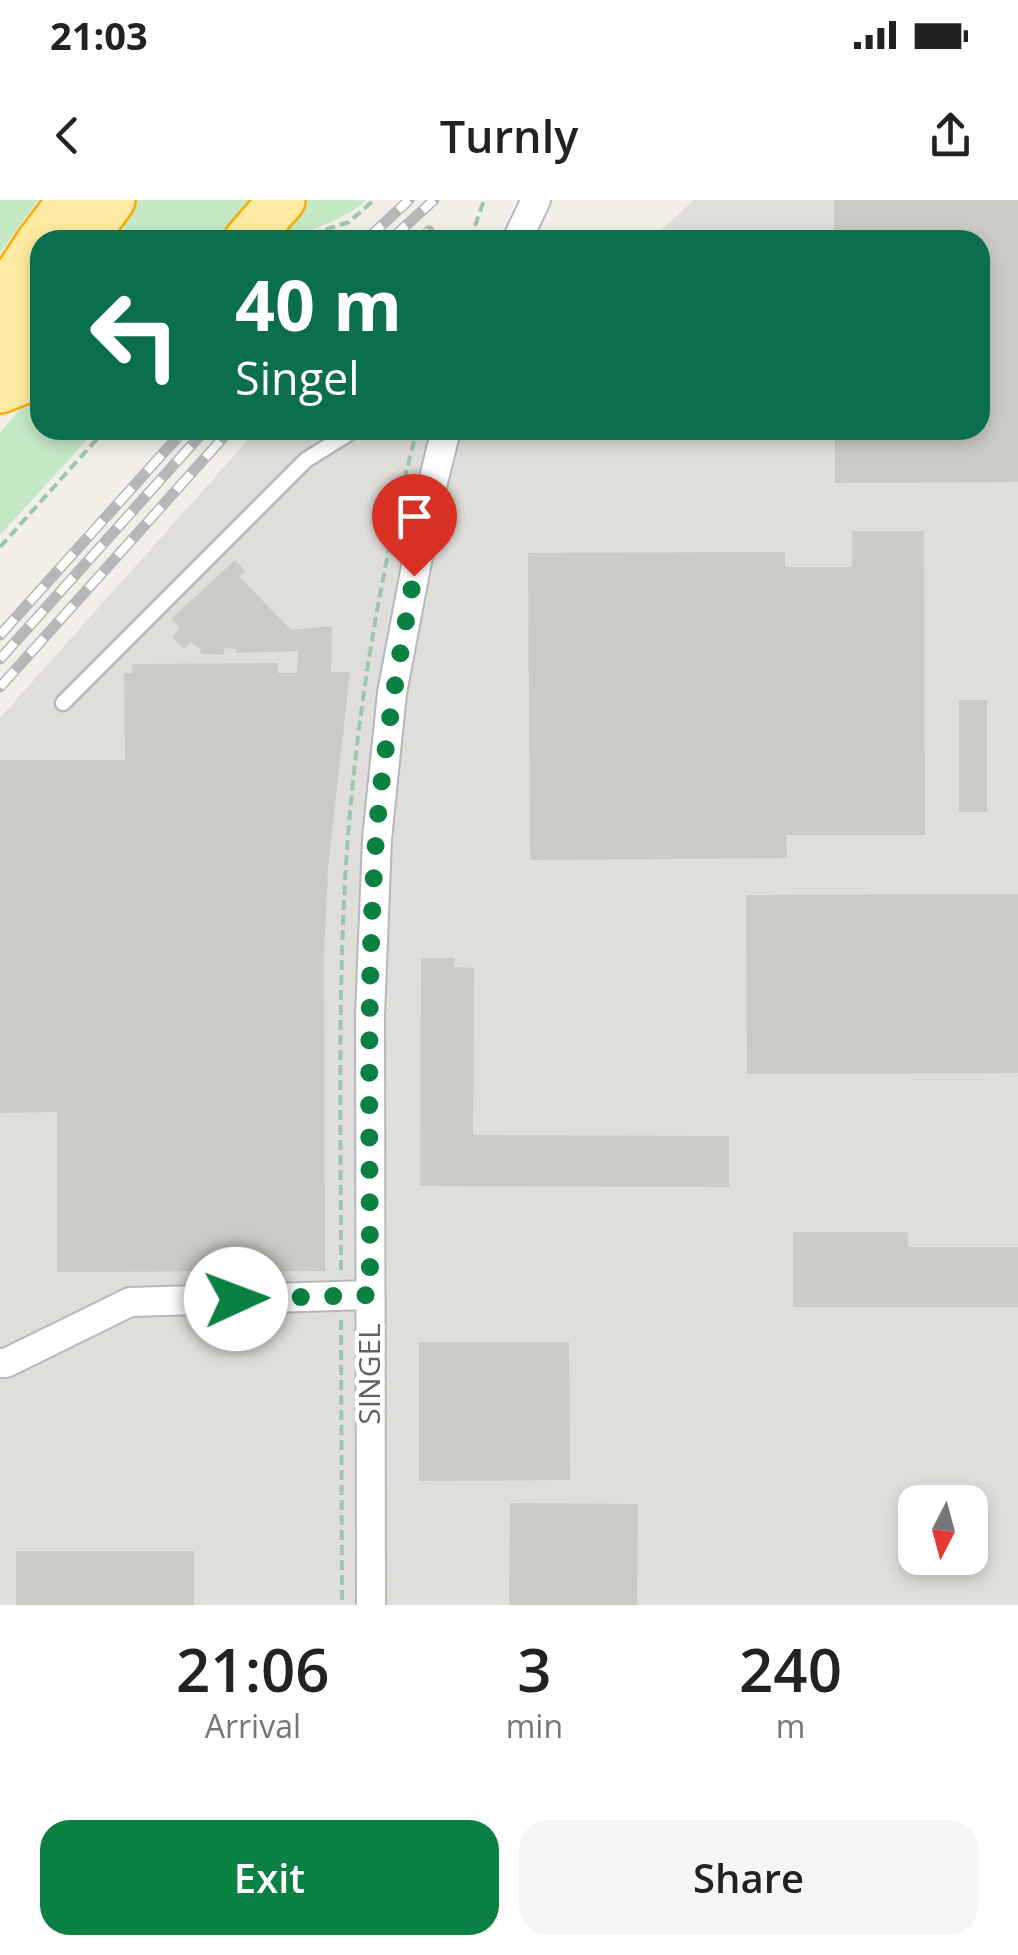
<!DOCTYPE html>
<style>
:root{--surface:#fff;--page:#f6f6f6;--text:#222;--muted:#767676;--accent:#0b8043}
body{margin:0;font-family:"Open Sans",sans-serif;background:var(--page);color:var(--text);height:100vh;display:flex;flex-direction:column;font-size:38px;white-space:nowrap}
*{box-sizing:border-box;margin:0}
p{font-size:32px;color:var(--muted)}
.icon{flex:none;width:55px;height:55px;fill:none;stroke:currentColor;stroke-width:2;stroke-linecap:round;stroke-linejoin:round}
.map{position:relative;height:1405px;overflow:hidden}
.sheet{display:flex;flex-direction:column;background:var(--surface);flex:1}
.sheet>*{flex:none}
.guide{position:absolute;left:30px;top:30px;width:960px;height:210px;border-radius:30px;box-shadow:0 5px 15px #0003;background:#0b6e4f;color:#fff;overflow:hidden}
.needle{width:65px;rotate:186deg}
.buttons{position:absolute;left:898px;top:1285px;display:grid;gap:20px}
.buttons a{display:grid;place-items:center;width:90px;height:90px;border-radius:20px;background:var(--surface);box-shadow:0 5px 15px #0003;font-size:50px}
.pin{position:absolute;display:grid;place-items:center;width:85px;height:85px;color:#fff;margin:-102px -42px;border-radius:50% 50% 50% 0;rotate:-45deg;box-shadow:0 0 10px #0007}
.pin .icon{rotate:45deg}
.me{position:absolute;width:110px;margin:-55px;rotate:88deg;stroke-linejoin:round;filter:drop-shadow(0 0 8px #0008)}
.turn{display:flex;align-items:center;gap:35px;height:210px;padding:0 40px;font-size:45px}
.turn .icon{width:130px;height:130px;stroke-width:2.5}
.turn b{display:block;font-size:70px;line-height:85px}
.eta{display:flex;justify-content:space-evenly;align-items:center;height:170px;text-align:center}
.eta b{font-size:60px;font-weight:600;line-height:70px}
.cta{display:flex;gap:20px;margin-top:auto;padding:20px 40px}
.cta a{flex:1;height:115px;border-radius:30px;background:var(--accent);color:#fff;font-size:40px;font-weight:600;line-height:115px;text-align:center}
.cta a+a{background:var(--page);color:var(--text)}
.status{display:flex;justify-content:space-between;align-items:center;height:70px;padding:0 50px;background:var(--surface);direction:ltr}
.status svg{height:28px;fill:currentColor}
header{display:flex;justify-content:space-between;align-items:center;height:130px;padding:0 40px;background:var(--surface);font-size:45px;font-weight:600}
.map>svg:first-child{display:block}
.industrial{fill:#e0deda;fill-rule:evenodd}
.green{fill:#c5e8c5}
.building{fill:#cccac5}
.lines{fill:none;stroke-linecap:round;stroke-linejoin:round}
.service-casing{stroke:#b5b8bc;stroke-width:19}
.minor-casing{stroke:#b5b8bc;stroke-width:32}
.trunk-casing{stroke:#f9ab00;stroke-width:50}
.path{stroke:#9cc7a9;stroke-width:4;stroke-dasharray:10 5;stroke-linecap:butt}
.service{stroke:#fff;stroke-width:14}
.minor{stroke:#fff;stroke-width:28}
.trunk{stroke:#feeaa1;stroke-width:45}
.rail-casing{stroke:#b6b7b8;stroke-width:11}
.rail{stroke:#fff;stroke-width:8;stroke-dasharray:22;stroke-linecap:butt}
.route{stroke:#0b8043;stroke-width:18;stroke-dasharray:0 32.4}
.labels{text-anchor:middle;stroke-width:9;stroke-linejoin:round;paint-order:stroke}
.street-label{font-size:30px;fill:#5f6368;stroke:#fff}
</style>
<div class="status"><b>21:03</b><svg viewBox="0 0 49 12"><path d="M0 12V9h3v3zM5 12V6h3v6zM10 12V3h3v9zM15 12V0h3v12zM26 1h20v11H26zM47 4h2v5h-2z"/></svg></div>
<header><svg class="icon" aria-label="back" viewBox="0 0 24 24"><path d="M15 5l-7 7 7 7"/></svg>Turnly<svg class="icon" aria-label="share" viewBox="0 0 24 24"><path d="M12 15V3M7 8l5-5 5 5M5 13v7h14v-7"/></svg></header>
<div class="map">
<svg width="1018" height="1405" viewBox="0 0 1018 1405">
<rect width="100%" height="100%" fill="#f1efe8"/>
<path class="industrial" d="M694,0h324v1405h-1018v-887l257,-288h723v-190h-330zM915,1302h55v56h-55z"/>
<path class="green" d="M0,0h38l-38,53z
M128,0h132l-37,40h-107l9,-13 -7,-15z
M300,0h66c-16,18 -75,40 -99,40z
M40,192v38h56l-96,105v-102l28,-34z"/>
<path class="building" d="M834,0h184v282l-183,1v-53h145v-190h-146z
M852,331h72l1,304h-139l1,23 -257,2 -2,-307 257,-1v15h67z
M235,360l10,11 -5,6 51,53 41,-4 -1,46h19l-22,196 -4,88 1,315 -268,1v-160l-57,1v-353h125l-1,-87h8v-9l146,-1v10h19l1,-22 -62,2v-4l-12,-1v7l-24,-1 1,-4 -10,-8 -7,7 -12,-12 8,-9 -9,-9z
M959,500h28v112h-28z
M1018,694v179l-271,1 -1,-179z
M421,758h34l-1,9 20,1 -1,167 256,1v51l-309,-1z
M793,1032h115v15h110v60h-225z
M419,1142h150l1,138 -151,1z
M510,1303l128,1 -1,101h-128z
M16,1351h178v54h-178z"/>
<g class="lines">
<g class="service-casing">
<path id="service" d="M63,503l243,-243 48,-30"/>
</g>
<g class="minor-casing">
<path id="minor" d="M517,40l19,-40
M0,1163h6l124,-61 240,-7
M371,1405l-1,-590 7,-176 15,-146 37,-195 17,-68"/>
</g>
<g class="trunk-casing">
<path id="trunk" d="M41,40l30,-40
M83,40l29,-40
M247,40l35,-40
M0,102l40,-61
M0,165l40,-62
M0,190l40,-16"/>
</g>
<path class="path" d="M297,39l52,-17 25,-22
M470,40l14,-40
M0,347l105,-117
M341,1070c0,-144 -4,-290 7,-434 11,-137 34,-274 69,-406
M341,1120l1,285"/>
<use href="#service" class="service"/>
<use href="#minor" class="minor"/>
<use href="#trunk" class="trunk"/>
<g class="rail-casing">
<path id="rail" d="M366,40l43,-40
M390,40l44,-40
M419,40l10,-9
M0,435l184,-205
M0,459l205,-229
M0,487l230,-257"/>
</g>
<use href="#rail" class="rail"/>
</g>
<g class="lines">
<path class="route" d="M236,1099l134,-4c0,-152 -4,-304 6,-456 7,-88 22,-175 38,-263"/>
</g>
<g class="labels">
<g class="street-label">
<text transform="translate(370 1174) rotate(-90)" y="10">SINGEL</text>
</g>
</g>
</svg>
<div class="buttons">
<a><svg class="needle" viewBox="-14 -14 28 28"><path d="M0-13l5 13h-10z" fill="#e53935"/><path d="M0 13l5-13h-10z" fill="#767676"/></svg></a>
</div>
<div class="pin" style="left:414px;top:376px;background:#d93025"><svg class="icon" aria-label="arrive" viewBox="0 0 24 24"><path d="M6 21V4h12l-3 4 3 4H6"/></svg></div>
<svg class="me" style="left:236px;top:1099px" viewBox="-20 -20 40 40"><circle r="19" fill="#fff"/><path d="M0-13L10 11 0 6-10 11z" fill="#0b8043"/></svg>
<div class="guide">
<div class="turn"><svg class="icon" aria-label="left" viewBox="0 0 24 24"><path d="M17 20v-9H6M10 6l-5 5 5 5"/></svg><div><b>40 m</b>Singel</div></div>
</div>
</div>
<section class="sheet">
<div class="eta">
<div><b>21:06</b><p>Arrival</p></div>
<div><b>3</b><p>min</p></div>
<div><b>240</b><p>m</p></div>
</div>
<div class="cta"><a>Exit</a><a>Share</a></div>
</section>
